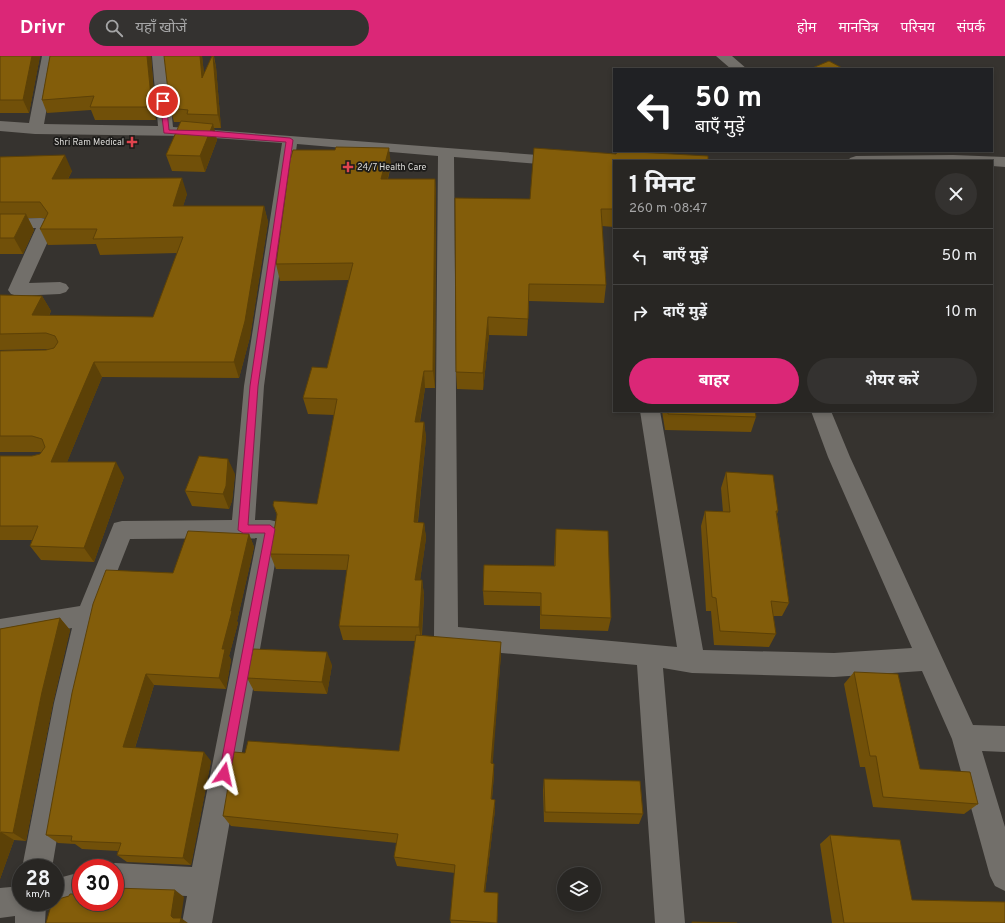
<!DOCTYPE html>
<html lang="hi">
<meta charset="utf-8">
<style>
:root{--surface:#282623;--page:#343230;--text:#f1f3f6;--muted:#a5a5a6;--line:#444341;--accent:#db2777}
body{margin:0;font-family:Overpass,"Noto Sans Devanagari",sans-serif;background:var(--page);color:var(--text);height:100vh;display:flex;flex-direction:column;font-size:15px;white-space:nowrap}
*{box-sizing:border-box;margin:0}
p{font-size:13px;color:var(--muted)}
.icon{flex:none;width:22px;height:22px;fill:none;stroke:currentColor;stroke-width:2;stroke-linecap:round;stroke-linejoin:round}
.map{position:relative;flex:1;overflow:hidden}
.details{position:absolute;left:613px;top:104px;width:380px;height:252px;display:flex;flex-direction:column;background:var(--surface);border-radius:0px;box-shadow:0 2px 6px #0003,0 0 0 1px var(--line)}
.details>*{flex:none}
.guide{position:absolute;left:613px;top:12px;width:380px;height:84px;border-radius:0px;box-shadow:0 2px 6px #0003,0 0 0 1px var(--line);background:#202124;color:#fff;overflow:hidden}
.fabs{position:absolute;left:557px;top:811px;display:grid;gap:8px}
.fabs a{display:grid;place-items:center;width:44px;height:44px;border-radius:50%;background:var(--surface);box-shadow:0 2px 6px #0003,0 0 0 1px var(--line);font-size:20px}
.speed{position:absolute;left:12px;top:803px;display:flex;gap:8px;font-size:20px;font-weight:700;text-align:center}
.speed>*{display:grid;place-content:center;width:52px;height:52px;border-radius:50%;background:var(--surface);box-shadow:0 2px 6px #0003,0 0 0 1px var(--line);line-height:1}
.speed small{font-size:10px;font-weight:400}
.speed .limit{border:6px solid #d22;background:#fff;color:#111}
.pin{position:absolute;display:grid;place-items:center;width:34px;height:34px;color:#fff;margin:-17px;border:2px solid #fff;border-radius:50%;box-shadow:0 1px 4px #0007}
.me{position:absolute;width:44px;margin:-22px;rotate:11deg;stroke-linejoin:round;filter:drop-shadow(0 0 3px #0008)}
.turn{display:flex;align-items:center;gap:14px;height:84px;padding:0 16px;font-size:18px}
.turn .icon{width:52px;height:52px;stroke-width:2.5}
.turn b{display:block;font-size:28px;line-height:34px}
.round{display:grid;place-items:center;flex:none;width:42px;height:42px;border-radius:21px;background:var(--page)}
.summary{display:flex;align-items:center;justify-content:space-between;height:68px;padding:0 16px}
h1{font-size:24px;font-weight:700;line-height:30px}
.action{display:flex;gap:8px;margin-top:auto;padding:8px 16px}
.action a{flex:1;height:46px;border-radius:24px;background:var(--accent);color:#fff;font-size:16px;font-weight:700;line-height:46px;text-align:center}
.action a+a{background:var(--page);color:var(--text)}
ul{padding:0;list-style:none}
li{display:flex;align-items:center;gap:12px;height:56px;padding:0 16px;border-top:1px solid var(--line)}
li div{flex:1}
li b{display:block;font-size:15px}
li em{font-style:normal}
header{display:flex;align-items:center;gap:24px;box-sizing:border-box;height:56px;padding:0 20px;background:var(--accent);color:#fff}
header strong{font-size:19px}
nav{display:flex;gap:22px;margin-inline-start:auto;font-size:14px}
.search{width:280px;height:36px;background:var(--page);display:flex;align-items:center;gap:10px;box-sizing:border-box;padding:0 14px;border-radius:22px;color:var(--muted);font-size:15px}
.map>svg:first-child{display:block}
.lines{fill:none;stroke-linecap:round;stroke-linejoin:round}
.street{fill:#726f6a;fill-rule:evenodd}
.wall{fill:#715009}
.shaded-wall{fill:#5c4107}
.building{fill:#835d0a;stroke:#5c4107}
.route{fill:#db2777;stroke:#8e194d}
.health-dot{fill:#e0444e;stroke:#1c1b19;stroke-width:1.5}
.labels{text-anchor:middle;stroke-width:3.5;stroke-linejoin:round;paint-order:stroke}
.far-poi-label{font-size:9px;fill:#dddcd9;stroke:#1c1b19;text-anchor:end}
</style>
<header>
<strong>Drivr</strong>
<div class="search"><svg class="icon" aria-label="search" viewBox="0 0 24 24"><circle cx="10" cy="10" r="6"/><path d="M15 15l6 6"/></svg>यहाँ खोजें</div>
<nav><a>होम</a><a>मानचित्र</a><a>परिचय</a><a>संपर्क</a></nav>
</header>
<div class="map">
<svg width="1005" height="867" viewBox="0 0 1005 867">
<rect width="100%" height="100%" fill="#36332f"/>
<g class="lines">
<path class="street" d="M42,0h14l-12,68 114,2 -6,-70h14l7,71 444,34h-3v9l-160,-13 4,470 219,20 -37,-236h20l43,239 131,3 78,-5 -84,-191 -17,-46h20l19,46 123,268 32,1v26l-23,-1 23,76v64l-10,-5 -5,-10 -38,-137 -30,-68 -88,6 -142,-4 -29,-5 22,255h-30l-18,-258 -191,-17 -9,-3 -3,-8 4,-481 -141,-12 -33,242 -9,134h15l8,2 3,7 -69,394h-30l5,-27 -72,-3v-25h-11l11,-5 77,4 65,-329 -127,1 -30,76 -20,88 -28,165h-30l32,-165 18,-75 -72,13v-22l80,-13 34,-83 8,-2 110,-1 12,-134 38,-243 -96,-7 -151,-2 -35,-3v-10l29,2z
M716,0h16l15,13h-16z
M953,99l52,2v10l-13,-1v-5h-144l2,-3 6,-2z
M41,162l6,1 7,9 -25,55 31,-1 6,2 3,4 -3,4 -6,2 -43,2 -6,-2 -3,-4 28,-62 -36,1v-10z
M81,816v30l-26,7 -9,-4 -1,18h-30v-7l-15,2v-30l21,-2v16h34v-23z"/>
</g>
<path class="wall" d="M0,0h40l-11,57h-29z
M50,0h101l5,64h-61l-4,-10 -44,3 -5,-13z
M202,0l2,18 8,-18h2l2,11 5,61h-7l3,12 -12,32 -33,-1 -6,-16 15,-33h-7l-4,-14z
M0,101l72,14 -4,8 119,15 -4,12h81l4,16 -18,115 -11,41 -137,-1 -35,85 57,15 -30,85 -53,-2 -11,-14 2,-6h-32v-84h32l8,-2 2,-2h-42v-101l46,-1 5,-1 -51,1v-55l42,1 9,15 -2,5 104,1 24,-64 -77,2 -4,-11 -48,1 -8,-16 5,-11h-17l6,12 -11,24h-23z
M614,105v66l-12,-1 4,59 -2,18 -75,-2 -2,35 -38,-1 -6,55 -26,-1 -1,-17 74,-173z
M391,109l-3,14h47l1,17 -1,192h-10l-5,34h4l2,16 -8,84 6,1 2,15 -6,42h2l2,15 -2,40 79,19 -9,109 2,11 -2,25 3,1v10l-10,82 13,1 -1,30h-46l-1,-3 5,-47 -58,-7 -3,-9 3,-14 -166,-17 -8,-10 22,-63 154,-2 16,-110 -72,-1 -4,-14 8,-56 -71,-1 -6,-15 7,-39 -4,-10 44,-1 17,-89 -26,-1 -5,-16 24,-30 22,-88 -69,1 -4,-17z
M662,355h93l1,6 -5,15 -86,-2z
M726,416l52,39 -1,3 12,89 -7,13h-9l3,18 -7,13 -55,-2 -3,-34h-5l-5,-85 4,-15 18,1 -2,-24z
M235,418l-3,27 -3,8 -37,-3 -7,-15z
M556,473l55,89 -3,13 -68,-2v-23l-56,-1 -1,-14 71,-25 1,-23z
M249,478l5,13 -17,74 1,2 -9,33 2,4 -5,29 -72,-4 -19,63 76,13 -20,104 -64,-3 -10,-7 1,-4 -36,-2 -7,-5 -17,-1 -12,-8 127,-262z
M60,562l10,12 -17,73 -27,138 -12,-1 -14,39v-250z
M332,609l-5,29 -73,-3 -7,-13z
M854,616l66,97 58,35 -14,10 -91,-7 -8,-40h-5l-16,-83z
M544,723l99,35 -4,10 -95,-2 -1,-32z
M830,779l82,65 93,23h-173l-12,-79z"/>
<path class="shaded-wall" d="M32,0h8l-11,57 -6,-13z
M147,0h4l5,64 -4,-13z
M200,0h2l4,35 -4,-13z
M213,0l3,11 5,61 -3,-13z
M213,68l4,16 -12,32 -5,-16z
M389,92l2,17 -8,31 -2,-17z
M65,99l7,16 -13,24 -7,-16z
M182,122l5,16 -9,28 -5,-16z
M435,123l1,17 -1,192 -2,-17z
M264,150l4,16 -18,115 -11,41 -5,-16z
M26,158l8,16 -11,24 -9,-16z
M42,240l9,15 -10,20 -9,-16z
M488,261l1,18 -6,55v-17z
M94,306l8,15 -41,100 -10,-15z
M424,315l1,17 -8,50 -2,-16z
M424,366l2,16 -10,99 -2,-15z
M228,403l7,15 -3,27 -3,8 -6,-15z
M116,406l8,15 -30,85 -10,-14z
M424,467l2,15 -8,57 -3,-15z
M249,478l5,13 -17,74 1,2 -9,33 2,4 -5,29 -7,-11 3,-29z
M422,524l2,15 -3,46 -2,-14z
M60,562l10,12 -17,73 -27,138 -13,-8 29,-141z
M501,586v12l-9,120 -1,-11z
M327,596l5,13 -5,29 -5,-12z
M146,618l8,11 -22,72 -9,-10z
M204,696l7,9 -20,104 -8,-7z
M494,708v10l-3,35v-10z
M495,744v10l-11,90v-8z
M1,776l13,8 -14,39v-45z
M175,834l9,7 -3,21 7,5h-8l-7,-5 -2,-2z"/>
<path class="building" d="M0,0h32l-9,44h-23z
M50,0h97l5,51h-62l4,-11 -52,4z
M164,0h36l2,22 10,-22h1l5,59 -31,-1 1,-4 -18,-2z
M829,5l15,8h-34z
M181,65l32,3 -13,32 -34,-1z
M336,91l53,1 -8,31h54l-2,192h-9l-9,51h9l-10,100 10,1 -9,57h7l-3,47 -80,-1 10,-71 -79,-1 7,-40 -4,-9 1,-4 43,3 20,-105 -34,-1 9,-31 15,1 26,-105 -77,1 14,-104 3,-10h42z
M534,92l82,6 2,-3 90,5v5h-94v48h-13l5,76 -77,-1 -1,35 -40,-2 -5,56 -27,-1 -1,-174 75,1z
M65,99l-13,24 130,-1 -9,28h91l-19,115 -11,41h-140l-43,100h65l-32,86 -54,-2 8,-20h-38v-70h32l8,-2 5,-7 -3,-8 -10,-3h-32v-85l46,-1 8,-2 4,-6 -3,-6 -9,-3 -46,1v-39l42,1 -10,19 121,2 30,-80 -90,2 4,-10h-57l8,-16 -8,-11h-40v-45z
M0,158h26l-12,24h-14z
M668,355h87l1,6 -88,-3z
M199,400l29,3 -2,27 -3,8 -38,-3z
M726,416l47,3 5,36h-2l13,92 -18,-2 5,33 -56,-3 -4,-33 -4,-1 -7,-86 25,1z
M556,473l52,2 3,87 -70,-3v-22l-58,-2 1,-26 71,1z
M188,475l61,3 -18,77h1l-10,38h3l-6,29 -73,-4 -23,73 81,5 -21,106 -66,-3 4,-12 -50,-2 1,-5 -26,-1 26,-142 21,-89 13,-34 67,3z
M60,562l-18,74 -29,141 -12,-1 -1,2v-205z
M416,579l85,7 -10,121 3,1 -3,35 4,1 -11,92 14,1 -1,30 -47,-3 5,-55 -61,-8 4,-23 -175,-18 11,-64 11,1 3,-12 151,10z
M253,593l74,3 -5,30 -75,-4z
M854,616l44,2 22,95 50,3 8,32 -95,-7 -7,-41h-6z
M544,723l96,2 3,33 -98,-2z
M830,779l70,5 12,60 93,2v21h-161z
M115,832l60,2 -4,26 2,2h8l-1,5h-134l6,-21h3v-2l14,-4 1,-2h11v8h34z
M692,866l45,1h-45z"/>
<path class="route" d="M163,44l3,1 3,29 43,1 78,7 3,2 -35,246 -10,139h22l5,4 -45,245 -2,4 -4,2 -4,-2 -1,-4 46,-241h-22l-5,-3 12,-144 36,-244 -122,-9 -4,-32z"/>
<g class="health-dot">
<path d="M130 80h4v4h4v4h-4v4h-4v-4h-4v-4h4z"/>
<path d="M346 105h4v4h4v4h-4v4h-4v-4h-4v-4h4z"/>
</g>
<g class="labels">
<g class="far-poi-label">
<text x="124" y="89">Shri Ram Medical</text>
<text x="357" y="114" text-anchor="start">24/7 Health Care</text>
</g>
</g>
</svg>
<div class="fabs">
<a><svg class="icon" aria-label="layers" viewBox="0 0 24 24"><path d="M12 4l9 5-9 5-9-5zM3 14l9 5 9-5"/></svg></a>
</div>
<div class="speed"><div>28<small>km/h</small></div><div class="limit">30</div></div>
<div class="pin" style="left:163px;top:45px;background:#d93025"><svg class="icon" aria-label="arrive" viewBox="0 0 24 24"><path d="M6 21V4h12l-3 4 3 4H6"/></svg></div>
<svg class="me" style="left:224px;top:718px" viewBox="-20 -20 40 40"><path d="M0-17L14 15 0 8-14 15z" fill="#db2777" stroke="#fff" stroke-width="4"/></svg>
<div class="guide">
<div class="turn"><svg class="icon" aria-label="left" viewBox="0 0 24 24"><path d="M17 20v-9H6M10 6l-5 5 5 5"/></svg><div><b>50 m</b>बाएँ मुड़ें</div></div>
</div>
<section class="details">
<div class="summary"><div><h1>1 मिनट</h1><p>260 m · 08:47</p></div><a class="round"><svg class="icon" aria-label="close" viewBox="0 0 24 24"><path d="M6 6l12 12M18 6L6 18"/></svg></a></div>
<ul>
<li><svg class="icon" aria-label="left" viewBox="0 0 24 24"><path d="M17 20v-9H6M10 6l-5 5 5 5"/></svg><div><b>बाएँ मुड़ें</b></div><em>50 m</em></li>
<li><svg class="icon" aria-label="right" viewBox="0 0 24 24"><path d="M7 20v-9h11M14 6l5 5-5 5"/></svg><div><b>दाएँ मुड़ें</b></div><em>10 m</em></li>
</ul>
<div class="action"><a>बाहर</a><a>शेयर करें</a></div>
</section>
</div>
